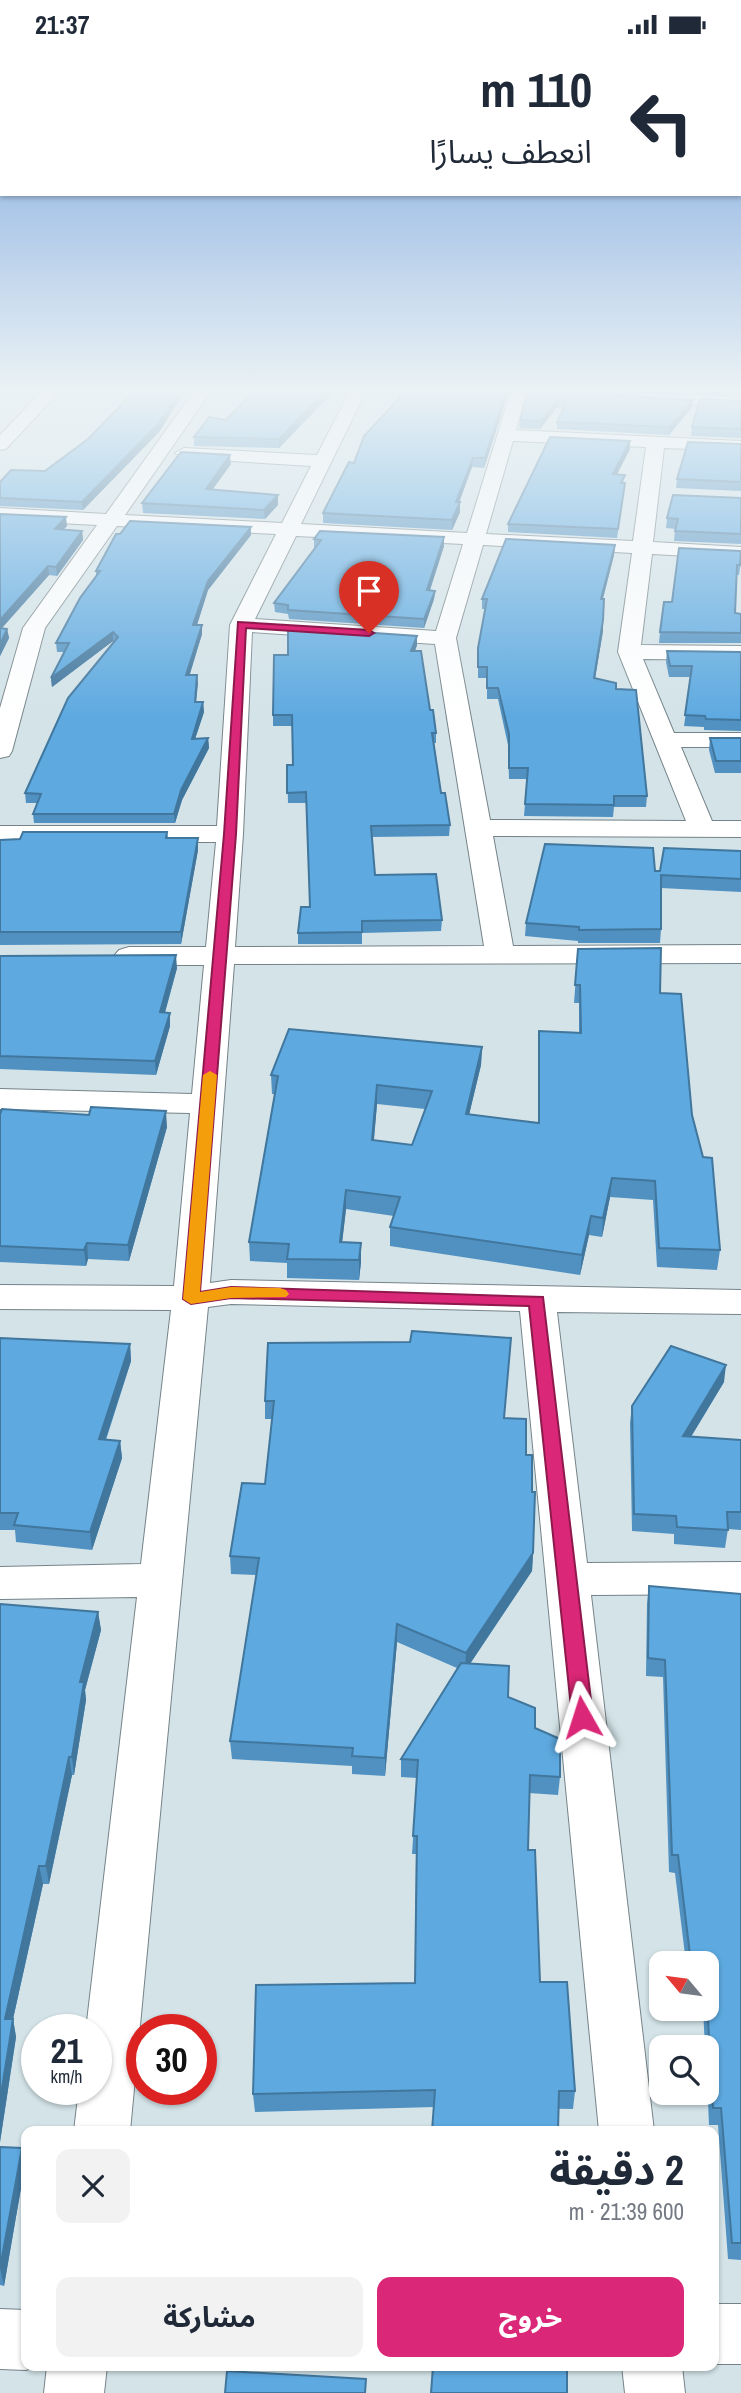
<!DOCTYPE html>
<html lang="ar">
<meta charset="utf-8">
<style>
:root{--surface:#fff;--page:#f2f2f3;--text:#1f2937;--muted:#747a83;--accent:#db2777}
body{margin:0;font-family:"Archivo Narrow","Noto Sans Arabic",sans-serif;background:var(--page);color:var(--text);direction:rtl;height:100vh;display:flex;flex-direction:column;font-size:26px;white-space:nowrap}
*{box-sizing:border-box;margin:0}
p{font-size:23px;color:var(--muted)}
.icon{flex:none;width:38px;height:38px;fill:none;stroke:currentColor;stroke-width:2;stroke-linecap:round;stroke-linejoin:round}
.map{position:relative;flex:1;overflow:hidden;direction:ltr}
.side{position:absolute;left:21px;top:2077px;width:698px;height:245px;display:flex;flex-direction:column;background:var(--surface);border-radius:14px;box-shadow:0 2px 5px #0004;direction:rtl}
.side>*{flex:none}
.guide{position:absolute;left:0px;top:0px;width:742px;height:147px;box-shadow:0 2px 5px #0004;direction:rtl;background:#fff;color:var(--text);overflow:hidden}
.needle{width:46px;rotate:299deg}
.controls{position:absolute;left:649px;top:1902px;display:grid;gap:14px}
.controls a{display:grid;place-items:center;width:70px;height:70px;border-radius:14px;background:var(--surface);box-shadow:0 2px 5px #0004;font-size:35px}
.speed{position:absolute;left:21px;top:1965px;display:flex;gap:14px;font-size:35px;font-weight:700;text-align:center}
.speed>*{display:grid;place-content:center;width:91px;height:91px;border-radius:50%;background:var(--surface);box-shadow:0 2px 5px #0004;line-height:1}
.speed small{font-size:18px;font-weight:400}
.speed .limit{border:10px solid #d22;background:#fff;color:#111}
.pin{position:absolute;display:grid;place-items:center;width:60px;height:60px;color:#fff;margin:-72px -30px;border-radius:50% 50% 50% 0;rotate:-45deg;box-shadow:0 0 7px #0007}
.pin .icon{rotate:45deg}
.me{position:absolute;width:77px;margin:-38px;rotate:354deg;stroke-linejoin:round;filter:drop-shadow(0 0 5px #0008)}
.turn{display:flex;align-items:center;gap:24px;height:147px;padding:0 35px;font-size:32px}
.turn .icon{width:91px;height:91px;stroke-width:2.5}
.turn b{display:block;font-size:49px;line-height:60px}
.round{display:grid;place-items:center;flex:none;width:74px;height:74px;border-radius:14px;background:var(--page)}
.head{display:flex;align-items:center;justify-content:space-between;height:119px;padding:0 35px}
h1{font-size:42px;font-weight:700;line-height:52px}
.cta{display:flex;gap:14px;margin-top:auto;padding:14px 35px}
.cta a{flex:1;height:80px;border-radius:14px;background:var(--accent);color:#fff;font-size:28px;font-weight:700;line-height:80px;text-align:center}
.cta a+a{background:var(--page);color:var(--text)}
.status{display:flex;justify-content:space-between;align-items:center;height:49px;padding:0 35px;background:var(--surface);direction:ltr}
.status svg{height:19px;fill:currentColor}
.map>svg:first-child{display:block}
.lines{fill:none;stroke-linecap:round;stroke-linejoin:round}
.minor-casing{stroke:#758388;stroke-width:2}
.minor{fill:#fff;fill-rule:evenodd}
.wall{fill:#5091c1;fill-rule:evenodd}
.shaded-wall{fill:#41769d}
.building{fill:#5da9e0;stroke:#41769d;stroke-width:2;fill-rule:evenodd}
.route{fill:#db2777;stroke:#8e194d;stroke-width:2}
.slow{fill:#f59e0b}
</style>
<div class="status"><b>21:37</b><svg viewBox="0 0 49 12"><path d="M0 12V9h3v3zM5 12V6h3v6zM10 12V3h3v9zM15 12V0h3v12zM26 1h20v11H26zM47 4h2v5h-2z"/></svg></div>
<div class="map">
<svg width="741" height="2344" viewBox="0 0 741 2344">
<rect width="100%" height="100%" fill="#d3e3e8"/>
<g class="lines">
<g class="minor-casing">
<path id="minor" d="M42,342h18l-54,58 -6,1v-15z
M194,342h17l-86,124 157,8 29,-57 -127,-8 -9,-5 9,-5 133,7 33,-64h16l-65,133 166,9 44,-142h16l-11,39 225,11v10l-77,-3 -11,94 88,5v12l-89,-5 -11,91 100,1v14l-98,-1 31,74h67v14h-60l31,74h29v16l-248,-1 20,110 228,-1v18l-507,1 -24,319 21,-3 510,10v24l-184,-2 30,251 154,-1v32l-150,1 63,536h-55l-79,-820 -289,-7 -23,3 -78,824h-56l5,-42h17v-59h-10l51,-433 -137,2v-32l141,-3 30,-254 -171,-1v-24l174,1 16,-173 -190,-4v-20l192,5 12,-129h-75l-10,-3 -5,-6 5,-6 10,-3h77l10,-105h-216v-16h217l13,-201 46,-91 -159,-8 -72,102 -33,123 -3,5 -9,2v-50l23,-80 74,-103 -97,-5v-12l106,6zM513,392l133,6 -13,94 -147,-7zM296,487l167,8 -27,87 -181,-12zM483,496l149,8 -14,99 68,169 -196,-1 -34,-182zM252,583l183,12 49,302 -249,1 8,-113z
M645,344l96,4v10l-102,-5 -2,-4 2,-4z
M714,2255h27v60h-27z
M0,2260l26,1v56h9l-9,4 -26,-1z
M47,2317h60l-3,27h-60z
M622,2317h60l3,27h-60z"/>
</g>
<use href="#minor" class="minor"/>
</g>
<path class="wall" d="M254,342h80l-55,57 -85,-2v-9l32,-17z
M397,342h112l-25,77 -12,-1 -13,35h1v10l-8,18 -129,-7v-10l31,-50 45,-64h-2z
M528,342l164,16 -23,28 -112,-6v-7l6,-12 -6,-3 -17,22 -21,-1 1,-8z
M675,342h66v4z
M741,352v37l-50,-2 1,-9z
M160,382l-77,79 -83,-4v-24l45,-11z
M630,392v8l-13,25 8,9 -8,55 -109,-6v-8z
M741,395v47l-65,-3 1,-9z
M231,415l-18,25 65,16 -13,14 -122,-6 -1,-10z
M741,449v46l-67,-3 1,-12 -9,-1 1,-10z
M0,465l67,12 -4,4 19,1 1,9 -26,36 -8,-1 -47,53 5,1 2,9 -9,18z
M251,486l-43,55 -11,35 5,9 -13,41h8l-1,27h7l1,10 -9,27 13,-1 1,10 -27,52 -7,23h-141l-1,-9 4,-11h-11l-1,-10 89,-151 -1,-1 -61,46 -1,-9 14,-26h-8l-1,-9 40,-66v-6z
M314,490l130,7 -14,44 5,1 -1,8 -10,29 -135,-9 -1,-5 -13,-2 -1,-9 41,-55h-1z
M615,496l-1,10 -11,44v32l-8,48 21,10 31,107 -1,11h-32l-1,10 -89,-1 3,-37h-18l-1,-34 -10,-46h-11v-21h-9v-30l7,-39h-3v-10z
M741,514l-2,12h-3l-1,38 6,1v29h-82l1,-11 12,-30z
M417,587v9l-2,6 21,82v10h-2l7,50 9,32 -1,11 -77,1 3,38 67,45 -1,11 -79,2v11h-64v-11l12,-26 -3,-104h-19l-1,-38h6v-39h-20v-11l15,-60z
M667,602l74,1v79l-37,-1v-3l-20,-1 7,-49h-22l-3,-15z
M710,689h31v35h-26l-6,-23z
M167,783l1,6h30v12l-17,94 -181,1v-105z
M741,802v41l-80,-4v41l-1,14h-82v-2l-53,-5 1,-13 129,-52h5z
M578,900l82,44 32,122 28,135 -3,20 -60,-3 -4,-67 -43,-3 -8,40 -13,-2 -9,40 -190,-29v-19l4,-11 -48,-7 -4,33 19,1v19l-2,18 -72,-2v-15l-37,-2 -1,-19 26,-148h-3l-1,-19 211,-28 -1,18 -12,49 69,9 1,-92 40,1v-29h-5zM377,1055l48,5 -13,36 -38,-5z
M0,907l177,12 -12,45h5v13l-14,49 -156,-6z
M0,1062l167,16 -38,134 -41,-2 -2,7 -86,-4z
M0,1289l130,6 1,17 -25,79 14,1 2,17 -30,92 -76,-8 -1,-12h-15z
M268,1294l237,75 21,37 7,98 -1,18 -62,93 38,33 27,31 25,49 -2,18 -29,-2 -1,57 12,132 35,109 -2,18 -139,-2 -179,5 -2,-18 162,-111 1,-129h-4l5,-76 -16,-1v-18l56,-91 -60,-26 -12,134 -33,-2v-8l-120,-7 -2,-18 26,-166 -25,-1 -1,-18 35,-72 8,-65h-8v-18z
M724,1333l-33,55 50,3v90l-13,-1 -3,19 -51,-4v-10l-42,-3 -2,-108 2,-17z
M649,1537l92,8v666l-13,-1 -10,-134h-9l-2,-46v-32h-2l-2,-38h4v-46h-21l-11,-90 -6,-1 -6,-195 -17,-1 1,-72z
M0,1555l98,8 3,18 -16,60 1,10 -12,75h-2l-23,109h-6l-30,135 3,18 -16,105z
M0,2098l22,1 3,17 -21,121 -4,-1z"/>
<path class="shaded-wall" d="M180,342h5l-25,40 -77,79 -1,-8z
M325,342h9l-55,57v-9z
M506,342h3l-25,77 1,-10z
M558,350l-1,8 -17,22 1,-8z
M693,351l-1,7 -23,28 1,-8z
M630,392v8l-17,33v-8z
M230,406l1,9 -25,34v-9z
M473,409l-1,9 -16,44v-9z
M278,446v10l-13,14 -1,-9z
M460,453v10l-8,18v-10z
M66,468l1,9 -12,12v-9z
M251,478v8l-43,55 -14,44 -1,-9 15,-44z
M82,482l1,9 -26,36 -1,-9z
M444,488v9l-17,53v-9z
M615,496l-1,10 -14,54 1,-10z
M48,517l1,9 -49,55v-10z
M435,542l-1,8 -10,29v-9z
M603,571v11l-10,58 1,-11z
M202,576v9l-15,50 -1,-9z
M7,580l2,9 -9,18v-11z
M113,583v9l-61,46 -1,-9z
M417,587v9l-6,16v-10z
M197,626l1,9 -3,27v-9z
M203,653l1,10 -12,36v-9z
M208,689l1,10 -27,52 -7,23 -1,-9 7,-24z
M198,789v12l-17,94v-12z
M176,906l1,13 -16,58 -1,-14z
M170,964v13l-14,49 -1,-14z
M482,998l-1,18 -16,67 1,-18z
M377,1036v19l-5,55v-19z
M166,1062l1,16 -38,134 -1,-16z
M612,1129l-2,19 -8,40 1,-19z
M346,1141v19l-6,52v-19z
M591,1167l-2,19 -9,40 2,-20z
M87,1194l1,16 -2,7 -2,-16z
M361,1194v19l-2,18v-20z
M130,1295l1,17 -31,95 -1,-17z
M726,1316l-2,17 -43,71 2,-17z
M120,1392l2,17 -30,92 -2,-18z
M533,1504l-1,18 -67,100 1,-18z
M98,1563l3,18 -16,60 1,10 -12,75 -2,-18 8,-75z
M397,1575v18l-12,134v-18z
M69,1708l3,18 -23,109 -3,-18z
M39,1817l4,18 -34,153 -4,-18z
M13,1970l3,18 -16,105v-41z
M22,2099l3,17 -21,121 -4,-18z"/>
<path class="building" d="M135,342h45l-21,32 -77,79 -82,-4v-16l11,-12 34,1 43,-32z
M254,342h71l-46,48 -85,-2 15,-20 17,3z
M406,342h100l-21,67h-12l-17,44h4l-8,18 -129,-7 26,-51 5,1 10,-27z
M528,342l165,9 -23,27 -113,-5 9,-18 -8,-5 -17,22 -21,-1z
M700,350l41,2v28l-49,-2z
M550,388l80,4 -17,33 12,1 -4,8h4l-7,46 -110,-5z
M688,393l53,2v38l-64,-3z
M181,403l49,3 -24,34 72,6 -14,15 -122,-7z
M673,446l68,3v36l-66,-3 3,-12 -11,-1z
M0,465l66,3 -11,12 27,2 -26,36 -8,-1 -48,54z
M130,472l121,6 -43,54 -15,44h9l-16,50h11l-2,27h8l-11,37 16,-1 -27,52 -7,24h-141l8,-20 -16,-1 43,-95 50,-61 -5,-5 -62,46 18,-35h-13l24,-45 20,-27h-4l20,-37h4z
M320,482l124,6 -17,53 8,1 -11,28 -136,-9v-5l-14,-2 47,-63 -7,-1z
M506,490l109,6 -14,54h3l-1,21 -9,58 22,5v6l20,1 11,106h-33v9l-89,-1 3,-36h-19v-34l-11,-46h-11v-21h-9v-19l9,-49h-5z
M679,499l62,3 -1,14h-3l-2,48 6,1v19l-81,-1 4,-30h8z
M288,578l129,9 -6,15h10l9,59h3l3,23h-4l9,60h4l5,32 -79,1 4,49 61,-1 6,46 -80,1v11l-64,1 3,-26h9l-4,-115 -19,1v-28h6l-1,-50h-19l1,-60h14z
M0,579l7,1 -7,16z
M667,602l74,1v68l-35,-1 -1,-3 -20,-1 7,-49h-22z
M710,689h31v23h-25z
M23,783h144l-1,6h32l-17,94h-181v-92l20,-1z
M545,795l108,4 2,23h5l4,-23 77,3v28l-80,-4v54l-82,1v-3l-53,-4z
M661,899l-1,45 21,1 11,121 11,42 9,1 8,92 -61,-2 -4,-67 -43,-3 -9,40 -12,-2 -9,39 -192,-28 10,-30 -54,-7 -6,52 21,1 -2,17 -72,-1 2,-15 -40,-2 29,-166 -7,-1 18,-46 193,18 -16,67 73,9v-92l42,2 -1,-48h-5l3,-36zM377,1036l55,6 -20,54 -40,-5z
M176,906l-16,57 10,1 -15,48 -155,-5v-100z
M91,1058l75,4 -38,134 -41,-2 -3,7 -84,-4v-135l1,1 1,-3 87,6z
M412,1282l99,7 -7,80 22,1v36h6v37h3l-2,61 -67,100 -69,-29 -12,134 -33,-2 1,-8 -123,-7 29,-183 -29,-2 12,-73 23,1 9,-83h-9l3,-58 142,-1z
M0,1289l130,6 -31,95 21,2 -30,91 -76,-7 4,-12h-18z
M671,1297l55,19 -43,71 58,4v72h-14l1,18 -51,-3 -1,-11 -42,-2 -2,-108z
M649,1537l92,8v649h-9l-11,-135h-8l-6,-106v-39h-16l-13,-108h-6l-7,-195 -17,-2z
M0,1555l98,8 -18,70h4l-12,75h-3l-23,109h-7l-34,153h8l-13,82z
M461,1614l48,3 -1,31 27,11v20l25,11v38l-30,-2 -2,75h7l5,132h27l8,109h-16l-1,40h-126l3,-41 -182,4 3,-109 159,-2 2,-147h-4l5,-76 -17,-1z
M0,2098l22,1 -22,120z
M433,2317h134v27h-136z
M227,2322l139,8 -1,14h-140z"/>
<linearGradient id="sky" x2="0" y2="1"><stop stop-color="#75a2dd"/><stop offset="0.51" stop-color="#ebf2f5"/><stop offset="1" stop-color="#ebf2f5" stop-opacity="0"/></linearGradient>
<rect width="741" height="670" fill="url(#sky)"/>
<path class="route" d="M238,573l131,8 5,3 -5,3 -123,-8 -10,206 -36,458 31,-5 312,10 50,420 -3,6 -8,3 -7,-3 -3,-6 -43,-411 -298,-8 -40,6 -8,-5 41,-465z"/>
<path class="slow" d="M210,1022l7,4 -17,217 31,-5 49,1 6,2 3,4 -3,3 -55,1 -40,6 -8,-5 20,-224z"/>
</svg>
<div class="controls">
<a><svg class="needle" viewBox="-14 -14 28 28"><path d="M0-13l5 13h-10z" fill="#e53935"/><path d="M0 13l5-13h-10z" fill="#747a83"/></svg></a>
<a><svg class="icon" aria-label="search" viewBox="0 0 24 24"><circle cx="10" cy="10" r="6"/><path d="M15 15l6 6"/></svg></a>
</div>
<div class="speed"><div>21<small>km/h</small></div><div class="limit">30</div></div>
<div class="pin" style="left:369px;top:584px;background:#d93025"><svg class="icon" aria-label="arrive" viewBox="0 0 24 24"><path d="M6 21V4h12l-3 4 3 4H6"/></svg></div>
<svg class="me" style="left:582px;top:1668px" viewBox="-20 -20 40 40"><path d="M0-17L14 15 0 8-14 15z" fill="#db2777" stroke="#fff" stroke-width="4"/></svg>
<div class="guide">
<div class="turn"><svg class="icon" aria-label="left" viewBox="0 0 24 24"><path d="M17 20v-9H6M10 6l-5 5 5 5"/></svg><div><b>110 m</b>انعطف يسارًا</div></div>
</div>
<section class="side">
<div class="head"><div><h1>2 دقيقة</h1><p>600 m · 21:39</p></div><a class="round"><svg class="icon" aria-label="close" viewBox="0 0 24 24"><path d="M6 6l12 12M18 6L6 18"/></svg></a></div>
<div class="cta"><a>خروج</a><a>مشاركة</a></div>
</section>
</div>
